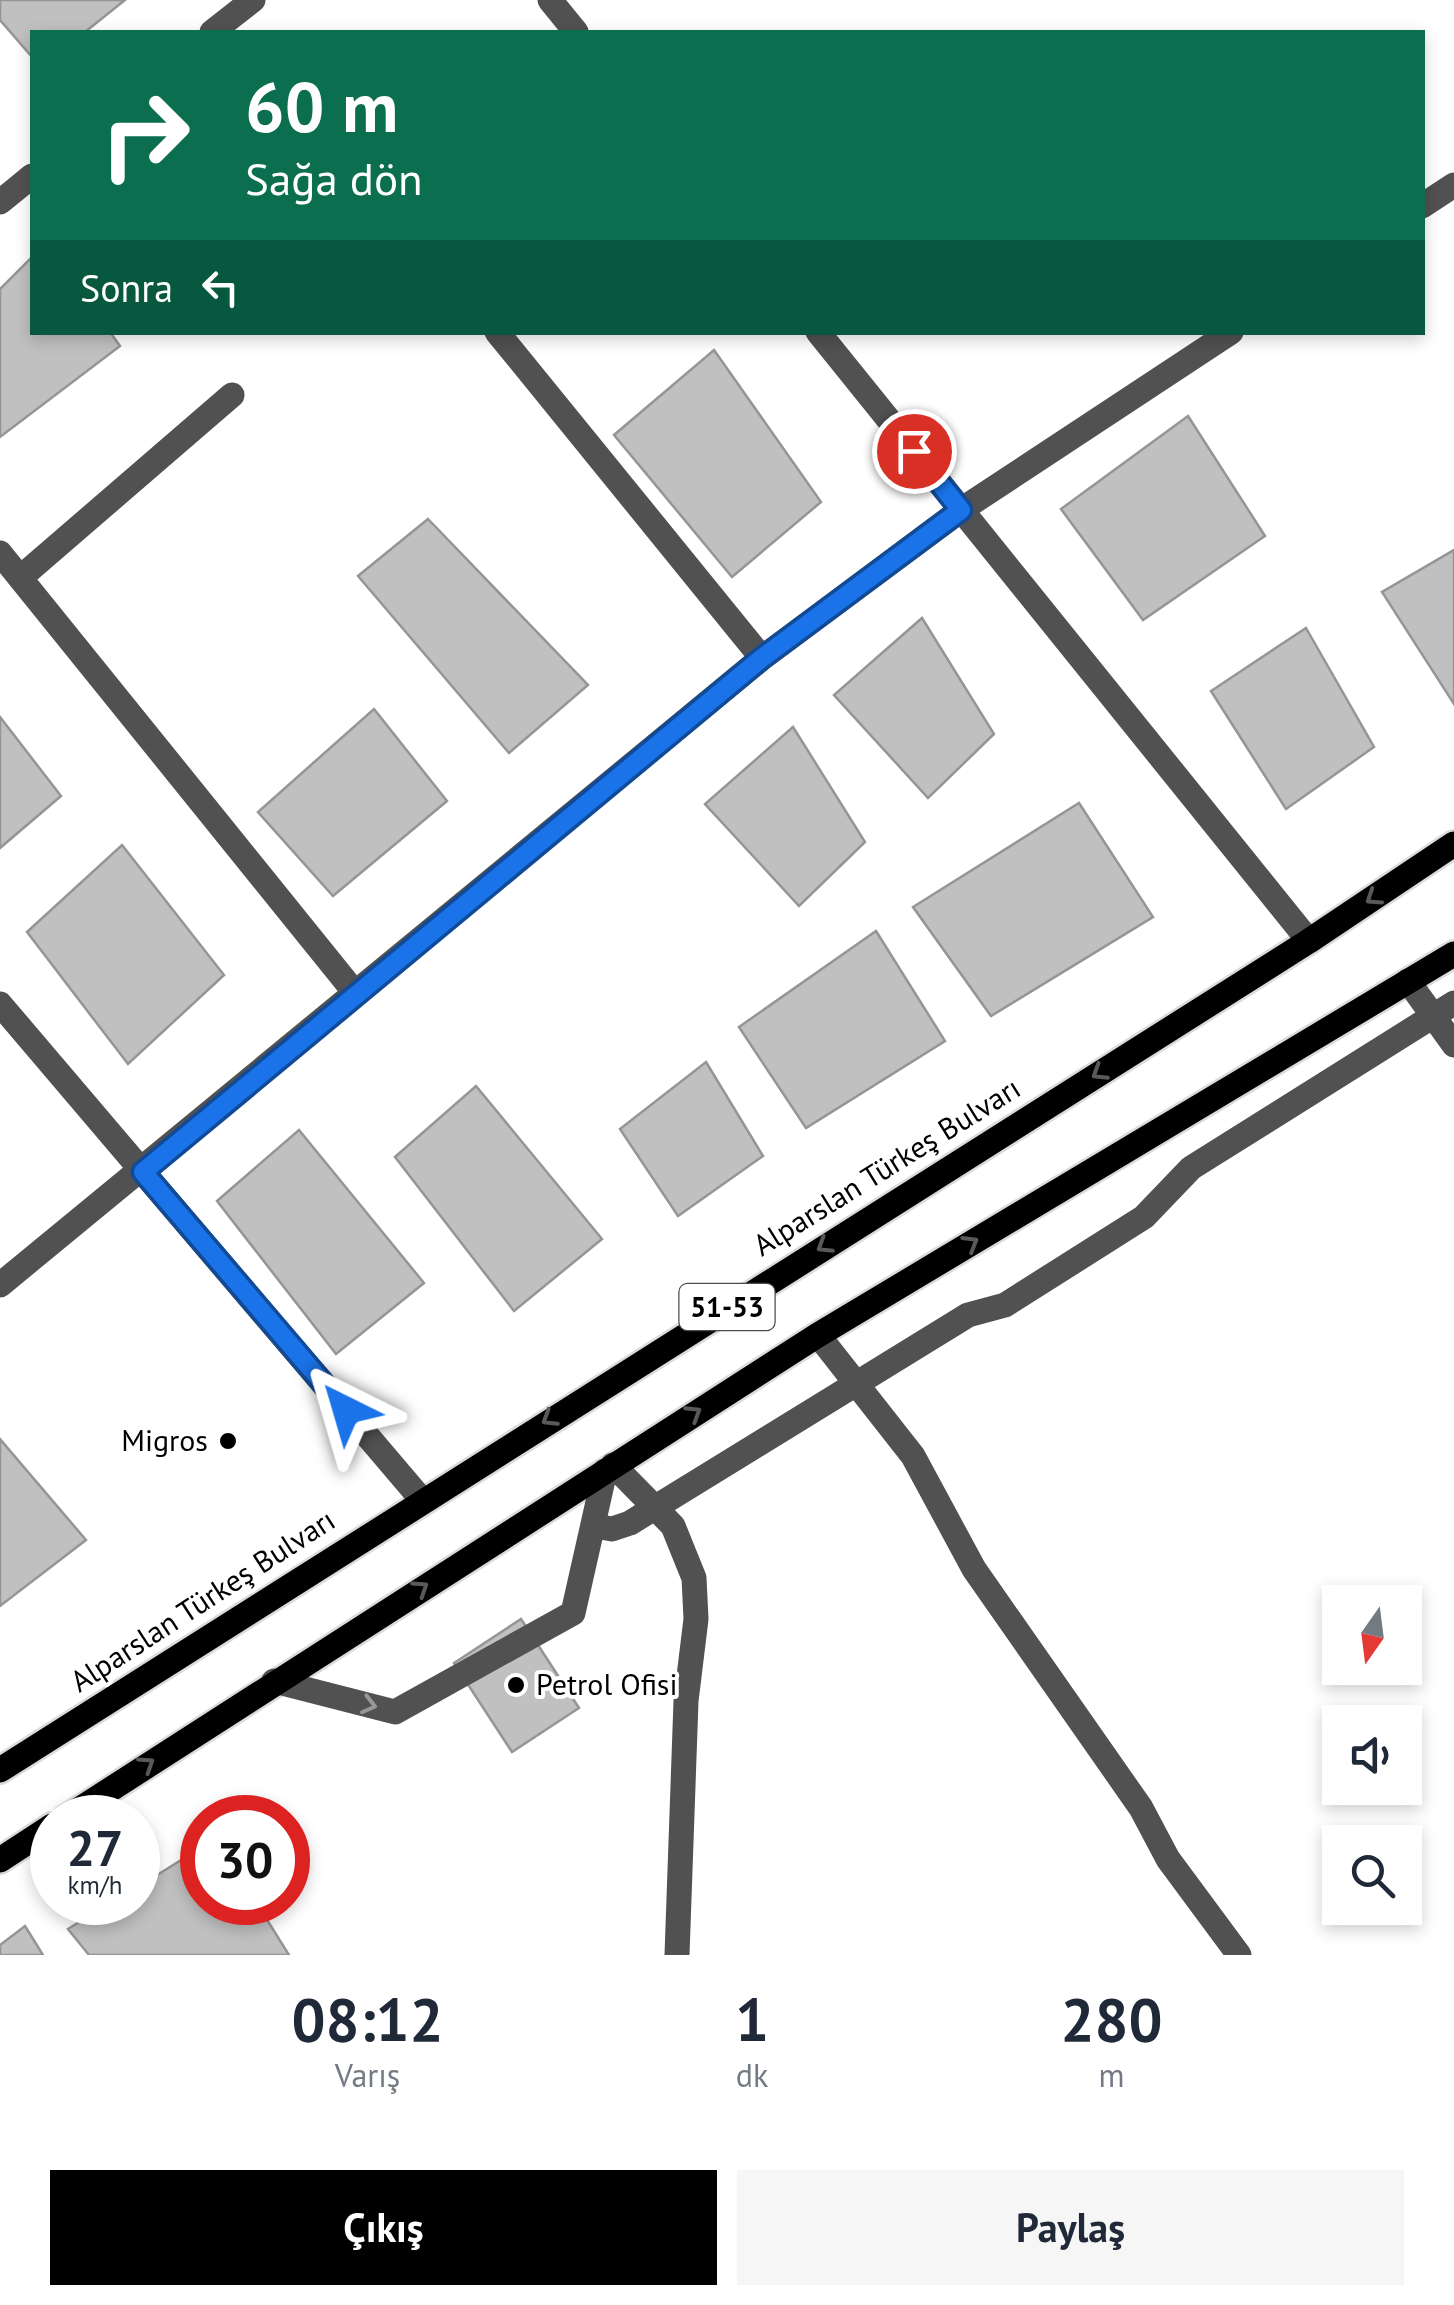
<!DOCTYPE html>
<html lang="tr">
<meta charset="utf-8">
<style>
:root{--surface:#fff;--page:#f6f6f7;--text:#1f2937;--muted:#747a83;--accent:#000}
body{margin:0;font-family:"PT Sans",sans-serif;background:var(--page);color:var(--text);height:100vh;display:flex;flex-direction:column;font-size:38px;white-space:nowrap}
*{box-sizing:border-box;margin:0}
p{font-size:32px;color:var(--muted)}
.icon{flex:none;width:55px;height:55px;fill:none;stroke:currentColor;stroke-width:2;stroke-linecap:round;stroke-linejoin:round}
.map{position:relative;height:1955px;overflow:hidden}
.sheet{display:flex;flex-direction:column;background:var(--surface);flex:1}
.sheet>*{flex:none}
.top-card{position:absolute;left:30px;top:30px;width:1395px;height:305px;border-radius:0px;box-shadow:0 5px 15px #0003;background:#0b6e4f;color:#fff;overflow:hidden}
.needle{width:65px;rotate:194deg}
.tools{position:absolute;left:1322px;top:1585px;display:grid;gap:20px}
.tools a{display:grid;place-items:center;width:100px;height:100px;border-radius:0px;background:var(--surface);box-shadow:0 5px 15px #0003;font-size:50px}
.speed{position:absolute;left:30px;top:1795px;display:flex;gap:20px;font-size:50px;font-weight:700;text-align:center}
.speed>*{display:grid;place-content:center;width:130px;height:130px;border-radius:50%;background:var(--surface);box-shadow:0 5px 15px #0003;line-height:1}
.speed small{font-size:25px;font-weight:400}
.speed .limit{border:15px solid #d22;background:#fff;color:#111}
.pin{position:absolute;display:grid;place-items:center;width:85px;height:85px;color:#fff;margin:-42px;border:5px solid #fff;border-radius:50%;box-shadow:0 2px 10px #0007}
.me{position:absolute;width:110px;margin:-55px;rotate:320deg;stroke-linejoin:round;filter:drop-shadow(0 0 8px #0008)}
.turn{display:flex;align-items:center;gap:35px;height:210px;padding:0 50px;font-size:45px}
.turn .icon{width:130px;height:130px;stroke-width:2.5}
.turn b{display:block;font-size:70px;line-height:85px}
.then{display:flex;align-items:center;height:95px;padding:0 50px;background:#0003;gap:20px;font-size:38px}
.eta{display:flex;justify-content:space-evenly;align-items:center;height:170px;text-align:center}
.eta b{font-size:60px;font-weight:600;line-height:70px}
.action{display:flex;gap:20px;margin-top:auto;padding:20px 50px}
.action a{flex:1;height:115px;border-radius:0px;background:var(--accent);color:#fff;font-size:40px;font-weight:600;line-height:115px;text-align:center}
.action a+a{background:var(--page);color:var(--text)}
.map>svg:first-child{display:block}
.building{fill:#c0c0c0;stroke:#959595;stroke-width:2.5}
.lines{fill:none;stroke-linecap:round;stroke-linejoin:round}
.major-casing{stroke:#dbdbdb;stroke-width:30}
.minor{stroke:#515151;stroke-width:25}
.major{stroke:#000;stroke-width:25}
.oneway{stroke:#595959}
.oneway2{stroke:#979797}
.route-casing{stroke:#114b97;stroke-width:25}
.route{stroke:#1a73e8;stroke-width:18}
.poi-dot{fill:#000;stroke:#fff;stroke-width:4}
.labels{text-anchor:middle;stroke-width:8;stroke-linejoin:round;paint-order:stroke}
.shield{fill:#fff;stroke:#4c4c4c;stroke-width:2.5}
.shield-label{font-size:28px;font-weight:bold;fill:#000}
.street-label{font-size:30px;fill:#000;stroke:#fff}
.poi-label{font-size:30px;fill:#000;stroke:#fff;text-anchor:end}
</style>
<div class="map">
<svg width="1454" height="1955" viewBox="0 0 1454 1955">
<rect width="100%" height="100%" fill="#fff"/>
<path class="building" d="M0,0h125l-40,32h-53v25l-32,-37z
M32,257v75h78l10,14 -120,91v-148z
M714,350l107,152 -89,75 -118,-142z
M1188,416l77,120 -122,84 -82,-111z
M428,519l160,166 -79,68 -151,-177z
M1454,550v154l-72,-112z
M922,618l72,116 -66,64 -94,-103z
M1306,628l68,119 -88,62 -75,-118z
M374,709l73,92 -114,95 -75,-84z
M0,717l61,79 -61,52z
M793,727l72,115 -66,64 -94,-102z
M1079,803l74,114 -162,99 -78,-109z
M122,845l102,130 -96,89 -101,-132z
M876,931l69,110 -139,87 -67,-101z
M706,1062l57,94 -85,60 -58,-87z
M476,1086l126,153 -88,72 -119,-154z
M299,1130l125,153 -88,71 -119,-153z
M0,1439l86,101 -86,66z
M521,1619l58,89 -67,44 -58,-89z
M202,1847v55h54l33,53h-200l-21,-26 43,-27h27v-15z
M25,1926l18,29h-43v-10z"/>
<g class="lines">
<g class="major-casing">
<path id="major" d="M0,1770l1309,-829 145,-97
M66,1818l752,-483 636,-381
M0,1860l52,-34"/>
</g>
<path class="minor" d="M550,0l26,32
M212,32l41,-32
M0,202l32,-26
M1422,206l32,-21
M497,332l265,326
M818,332l491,609
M0,553l356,441
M20,578l212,-183
M1408,981l46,64
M0,1004l422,496
M0,1285l762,-627 199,-148 270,-178
M818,1335l95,121 61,113 167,239 27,51 71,96
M613,1465l60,61 21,52 2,41 -10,82 -9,254
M595,1526l17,3 18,-6 338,-208 37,-10 139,-88 47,-49 263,-165
M274,1681l121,31 178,-99 32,-142"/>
<use href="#major" class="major"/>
</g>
<defs><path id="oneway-chevron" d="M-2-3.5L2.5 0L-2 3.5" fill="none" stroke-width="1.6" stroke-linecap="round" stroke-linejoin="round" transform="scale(2.5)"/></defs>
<g class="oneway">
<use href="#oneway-chevron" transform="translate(1373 898) rotate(146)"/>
<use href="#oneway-chevron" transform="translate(1099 1073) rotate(148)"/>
<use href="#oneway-chevron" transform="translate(971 1243) rotate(-31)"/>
<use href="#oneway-chevron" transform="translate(824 1246) rotate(148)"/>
<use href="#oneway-chevron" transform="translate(694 1413) rotate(-32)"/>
<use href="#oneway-chevron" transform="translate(549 1419) rotate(148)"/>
<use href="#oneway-chevron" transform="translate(421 1588) rotate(-33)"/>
<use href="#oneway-chevron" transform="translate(147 1764) rotate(-33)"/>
</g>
<use class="oneway2" href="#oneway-chevron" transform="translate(369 1705) rotate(14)"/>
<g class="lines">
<g class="route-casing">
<path id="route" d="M346,1410l-203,-238 619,-514 199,-148 -47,-59"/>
</g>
<use href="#route" class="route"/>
</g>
<g class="poi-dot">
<circle cx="228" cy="1441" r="10"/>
<circle cx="516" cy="1685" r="10"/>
</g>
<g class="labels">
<rect class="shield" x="679.5" y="1284" width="95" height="46" rx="8"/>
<g class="shield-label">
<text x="727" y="1317">51-53</text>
</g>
<g class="street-label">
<text transform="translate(887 1167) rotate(-32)" y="10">Alparslan Türkeş Bulvarı</text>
<text transform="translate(203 1601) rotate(-33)" y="10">Alparslan Türkeş Bulvarı</text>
</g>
<g class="poi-label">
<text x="208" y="1451">Migros</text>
<text x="536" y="1695" text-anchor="start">Petrol Ofisi</text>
</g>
</g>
</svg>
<div class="tools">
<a><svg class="needle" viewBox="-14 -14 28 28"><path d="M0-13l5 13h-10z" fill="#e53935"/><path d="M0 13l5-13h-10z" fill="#747a83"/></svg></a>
<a><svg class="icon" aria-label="sound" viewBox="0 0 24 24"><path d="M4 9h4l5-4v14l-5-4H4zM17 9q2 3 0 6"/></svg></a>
<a><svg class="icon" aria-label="search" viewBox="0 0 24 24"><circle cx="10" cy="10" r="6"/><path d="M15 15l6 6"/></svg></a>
</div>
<div class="speed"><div>27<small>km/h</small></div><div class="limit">30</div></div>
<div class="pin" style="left:914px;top:451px;background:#d93025"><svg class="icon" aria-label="arrive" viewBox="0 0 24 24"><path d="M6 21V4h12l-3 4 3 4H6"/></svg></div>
<svg class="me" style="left:346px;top:1410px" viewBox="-20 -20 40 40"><path d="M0-17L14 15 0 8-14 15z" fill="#1a73e8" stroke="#fff" stroke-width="4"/></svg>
<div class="top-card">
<div class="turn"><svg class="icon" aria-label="right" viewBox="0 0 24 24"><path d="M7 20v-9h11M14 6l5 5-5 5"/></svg><div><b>60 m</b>Sağa dön</div></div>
<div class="then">Sonra<svg class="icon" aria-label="left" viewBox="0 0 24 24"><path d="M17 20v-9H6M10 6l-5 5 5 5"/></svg></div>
</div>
</div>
<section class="sheet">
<div class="eta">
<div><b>08:12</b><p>Varış</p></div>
<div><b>1</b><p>dk</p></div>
<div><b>280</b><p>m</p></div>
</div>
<div class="action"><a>Çıkış</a><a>Paylaş</a></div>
</section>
